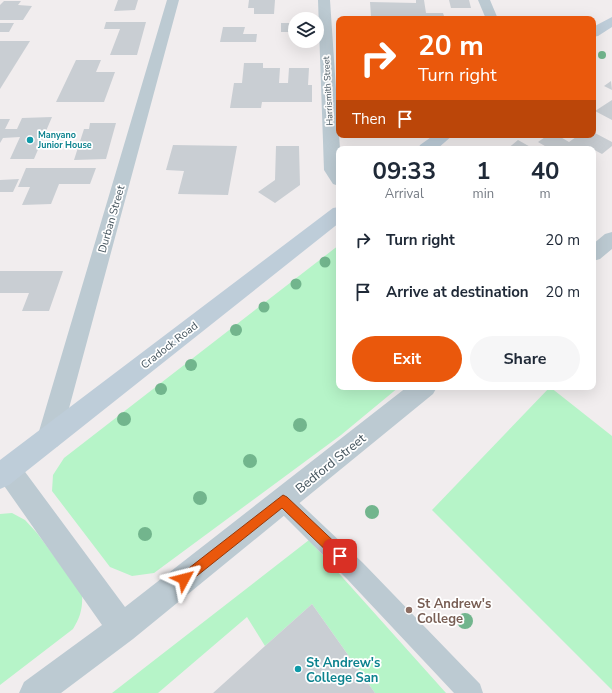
<!DOCTYPE html>
<style>
:root{--surface:#fff;--page:#f6f6f7;--text:#1f2937;--muted:#747a83;--accent:#ea580c}
body{margin:0;font-family:"Nunito Sans",sans-serif;background:var(--page);color:var(--text);height:100vh;display:flex;flex-direction:column;font-size:15px;white-space:nowrap}
*{box-sizing:border-box;margin:0}
p{font-size:13px;color:var(--muted)}
.icon{flex:none;width:22px;height:22px;fill:none;stroke:currentColor;stroke-width:2;stroke-linecap:round;stroke-linejoin:round}
.map{position:relative;flex:1;overflow:hidden}
.side{position:absolute;left:336px;top:146px;width:260px;height:244px;display:flex;flex-direction:column;background:var(--surface);border-radius:8px;box-shadow:0 4px 16px #0002}
.side>*{flex:none}
.guide{position:absolute;left:336px;top:16px;width:260px;height:122px;border-radius:8px;box-shadow:0 4px 16px #0002;background:#ea580c;color:#fff;overflow:hidden}
.buttons{position:absolute;left:288px;top:12px;display:grid;gap:8px}
.buttons a{display:grid;place-items:center;width:36px;height:36px;border-radius:50%;background:var(--surface);box-shadow:0 4px 16px #0002;font-size:20px}
.pin{position:absolute;display:grid;place-items:center;width:34px;height:34px;color:#fff;margin:-17px;border-radius:8px;box-shadow:0 2px 6px #0006}
.me{position:absolute;width:44px;margin:-22px;rotate:52deg;stroke-linejoin:round;filter:drop-shadow(0 0 3px #0008)}
.turn{display:flex;align-items:center;gap:14px;height:84px;padding:0 16px;font-size:18px}
.turn .icon{width:52px;height:52px;stroke-width:2.5}
.turn b{display:block;font-size:28px;line-height:34px}
.then{display:flex;align-items:center;height:38px;padding:0 16px;background:#0003;gap:8px;font-size:15px}
.eta{display:flex;justify-content:space-evenly;align-items:center;height:68px;text-align:center}
.eta b{font-size:24px;font-weight:700;line-height:28px}
.primary-button{display:flex;gap:8px;margin-top:auto;padding:8px 16px}
.primary-button a{flex:1;height:46px;border-radius:24px;background:var(--accent);color:#fff;font-size:16px;font-weight:700;line-height:46px;text-align:center}
.primary-button a+a{background:var(--page);color:var(--text)}
ul{padding:0;list-style:none}
li{display:flex;align-items:center;gap:12px;height:52px;padding:0 16px}
li div{flex:1}
li b{display:block;font-size:15px}
li em{font-style:normal}
.map>svg:first-child{display:block}
.green{fill:#b6f4c8}
.building{fill:#c9ced3}
.lines{fill:none;stroke-linecap:round;stroke-linejoin:round}
.lane{fill:#bccad2;fill-rule:evenodd}
.street{fill:#bccad2;fill-rule:evenodd}
.secondary{fill:#becdd9;fill-rule:evenodd}
.tree{fill:#72b58d}
.route{fill:#ea580c;stroke:#983908}
.culture-dot{fill:#0f9aa8;stroke:#fff;stroke-width:1.5}
.education-dot{fill:#8d6e63;stroke:#fff;stroke-width:1.5}
.labels{text-anchor:middle;stroke-width:3.5;stroke-linejoin:round;paint-order:stroke}
.far-street-label{font-size:9px;fill:#44545d;stroke:#fff}
.far-culture-label{font-size:9px;font-weight:bold;fill:#0d838f;stroke:#fff;text-anchor:start}
.street-label{font-size:11px;fill:#44545d;stroke:#fff}
.near-street-label{font-size:13px;fill:#44545d;stroke:#fff}
.near-education-label{font-size:13px;font-weight:bold;fill:#785e54;stroke:#fff;text-anchor:start}
.near-culture-label{font-size:13px;font-weight:bold;fill:#0d838f;stroke:#fff;text-anchor:start}
</style>
<div class="map">
<svg width="612" height="693" viewBox="0 0 612 693">
<rect width="100%" height="100%" fill="#f1edee"/>
<path class="green" d="M339,245v142h60l-58,48 -187,138 -22,3 -22,-9 -58,-76 1,-16 11,-17z
M550,387l62,49v254l-180,-180z
M12,513l13,7 12,13 45,61c1,14 -2,24 -9,35l-73,56v-171z
M309,540l137,153h-71l-63,-89 -47,42 -18,-29 -89,76h-46z"/>
<path class="building" d="M118,0h20l-3,10 -21,1z
M249,0h26l-1,14h-20v-6h-6z
M416,0h8l2,13h17l2,6 -74,-3 -1,-14 46,1z
M449,0h20l2,8h-20z
M4,1h17l-3,4 14,1 -9,14h-23v-15z
M106,22h40l-9,33h-27l10,-26h-16z
M0,23h14l-5,9h-9z
M281,23h14v9h-14z
M223,27h22l-2,7h14l-1,8h-36z
M0,41h30l-30,48z
M76,60h25l-5,12h19l-11,30h-48z
M244,63h19v5h17l-1,15h9l1,-15h20l-1,17h4v17h-50l-1,6h-31l4,-25h8z
M611,81l1,9 -8,-4z
M612,100v20l-17,-9z
M52,117l-18,42h-24l10,-22 -17,1 -3,5v-24h10l-5,10h12l5,-11z
M90,123h26l-10,36 -32,1 10,-31h5z
M593,132l19,10v4l-10,8 -15,-8 -4,3h-33l-12,-7 10,-7h9l12,7 7,-5 -4,-2h21z
M518,140l16,9h-27z
M173,145l64,1 -9,49 -50,-1 6,-23 -18,-1z
M276,146h23l1,39 -25,18 -17,-11 17,-12z
M26,168h70l-6,16h-31l-8,20 -29,1 8,-18h-12z
M19,179l-6,13h-13v-12z
M0,271h63l-14,40h-27l7,-18h-29z
M312,604l63,89h-162l52,-47z"/>
<g class="lines">
<path class="lane" d="M283,491l7,3 73,69 117,121 3,9h-29l-107,-114 -71,-71 -3,-7 3,-7z"/>
<path class="street" d="M167,0h12l-118,438 -3,8 -9,4 -9,-4 -3,-8z
M318,0h12l10,149 -1,37 -6,-2 -9,-14z
M478,0h12l8,19h-12z
M612,232v17l-12,10 -7,2v-17l12,-10z
M407,387h30l-4,7 -300,245 -72,54h-42l5,-11 78,-57 -102,-145v-19l8,-3 9,3 108,146z"/>
<path class="secondary" d="M612,17v10l-14,9 -5,1v-10z
M434,135h19l-16,14h-19l2,-4z
M339,207v16l-330,262 -9,4v-29l333,-252z"/>
</g>
<g class="tree">
<circle cx="602" cy="55" r="4"/>
<circle cx="325" cy="262" r="5.5"/>
<circle cx="296" cy="284" r="5.5"/>
<circle cx="264" cy="307" r="5.5"/>
<circle cx="236" cy="330" r="6"/>
<circle cx="191" cy="365" r="6"/>
<circle cx="161" cy="389" r="6"/>
<circle cx="124" cy="419" r="7"/>
<circle cx="300" cy="425" r="7"/>
<circle cx="250" cy="461" r="7"/>
<circle cx="200" cy="498" r="7"/>
<circle cx="372" cy="512" r="7"/>
<circle cx="145" cy="534" r="7"/>
<circle cx="465" cy="621" r="8"/>
</g>
<path class="route" d="M283,495l4,2 58,55 1,4 -1,4 -5,2 -4,-2 -54,-52 -94,75 -4,2 -4,-2 -2,-4 2,-4z"/>
<g class="culture-dot">
<circle cx="30" cy="140" r="4"/>
<circle cx="298" cy="669" r="4"/>
</g>
<circle class="education-dot" cx="409" cy="610" r="4"/>
<g class="labels">
<g class="far-street-label">
<text transform="translate(328 91) rotate(-93)" y="3">Harrismith Street</text>
</g>
<g class="far-culture-label">
<text x="38" y="138">Manyano<tspan x="38" dy="10">Junior House</tspan></text>
</g>
<g class="street-label">
<text transform="translate(111 219) rotate(-74)" y="4">Durban Street</text>
<text transform="translate(169 345) rotate(-38)" y="4">Cradock Road</text>
</g>
<g class="near-street-label">
<text transform="translate(330 463) rotate(-39)" y="5">Bedford Street</text>
</g>
<g class="near-education-label">
<text x="417" y="608">St Andrew's<tspan x="417" dy="15">College</tspan></text>
</g>
<g class="near-culture-label">
<text x="306" y="667">St Andrew's<tspan x="306" dy="15">College San</tspan></text>
</g>
</g>
</svg>
<div class="buttons">
<a><svg class="icon" aria-label="layers" viewBox="0 0 24 24"><path d="M12 4l9 5-9 5-9-5zM3 14l9 5 9-5"/></svg></a>
</div>
<div class="pin" style="left:340px;top:556px;background:#d93025"><svg class="icon" aria-label="arrive" viewBox="0 0 24 24"><path d="M6 21V4h12l-3 4 3 4H6"/></svg></div>
<svg class="me" style="left:184px;top:579px" viewBox="-20 -20 40 40"><path d="M0-17L14 15 0 8-14 15z" fill="#ea580c" stroke="#fff" stroke-width="4"/></svg>
<div class="guide">
<div class="turn"><svg class="icon" aria-label="right" viewBox="0 0 24 24"><path d="M7 20v-9h11M14 6l5 5-5 5"/></svg><div><b>20 m</b>Turn right</div></div>
<div class="then">Then<svg class="icon" aria-label="arrive" viewBox="0 0 24 24"><path d="M6 21V4h12l-3 4 3 4H6"/></svg></div>
</div>
<section class="side">
<div class="eta">
<div><b>09:33</b><p>Arrival</p></div>
<div><b>1</b><p>min</p></div>
<div><b>40</b><p>m</p></div>
</div>
<ul>
<li><svg class="icon" aria-label="right" viewBox="0 0 24 24"><path d="M7 20v-9h11M14 6l5 5-5 5"/></svg><div><b>Turn right</b></div><em>20 m</em></li>
<li><svg class="icon" aria-label="arrive" viewBox="0 0 24 24"><path d="M6 21V4h12l-3 4 3 4H6"/></svg><div><b>Arrive at destination</b></div><em>20 m</em></li>
</ul>
<div class="primary-button"><a>Exit</a><a>Share</a></div>
</section>
</div>
